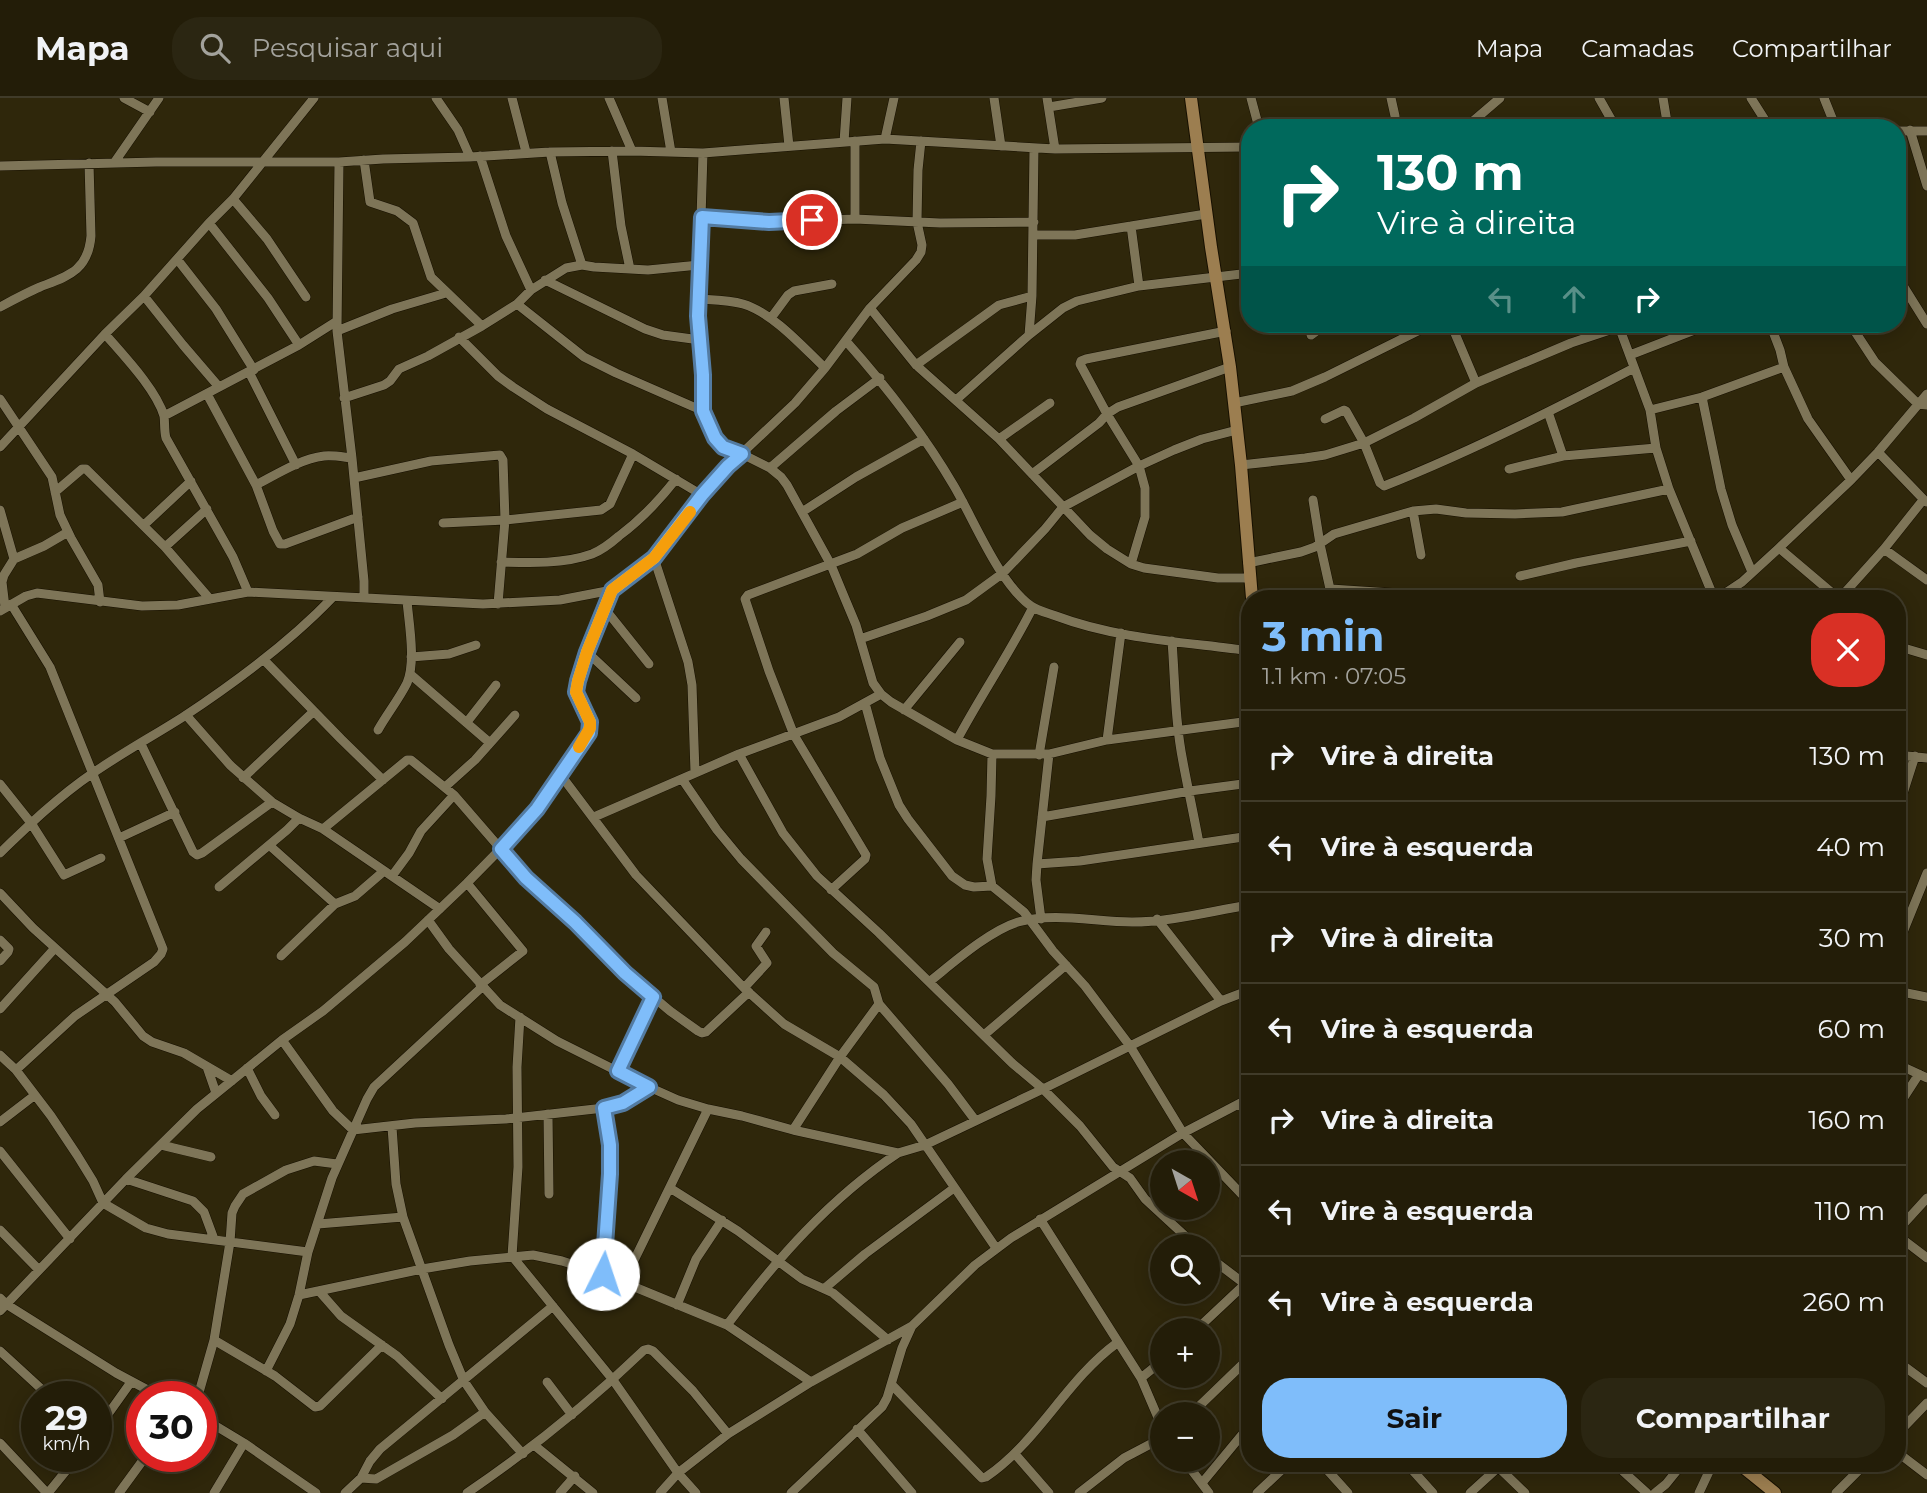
<!DOCTYPE html>
<html lang="pt">
<meta charset="utf-8">
<style>
:root{--surface:#231d08;--page:#2b2612;--text:#f1f3f6;--muted:#a3a29c;--line:#403b29;--accent:#7fbdfa}
body{margin:0;font-family:Montserrat,sans-serif;background:var(--page);color:var(--text);height:100vh;display:flex;flex-direction:column;font-size:26px;white-space:nowrap}
*{box-sizing:border-box;margin:0}
p{font-size:23px;color:var(--muted)}
.icon{flex:none;width:38px;height:38px;fill:none;stroke:currentColor;stroke-width:2;stroke-linecap:round;stroke-linejoin:round}
.map{position:relative;flex:1;overflow:hidden}
.drawer{position:absolute;left:1241px;top:492px;width:665px;height:882px;display:flex;flex-direction:column;background:var(--surface);border-radius:28px;box-shadow:0 4px 18px #0003,0 0 0 2px var(--line)}
.drawer>*{flex:none}
.banner{position:absolute;left:1241px;top:21px;width:665px;height:214px;border-radius:28px;box-shadow:0 4px 18px #0003,0 0 0 2px var(--line);background:#00695c;color:#fff;overflow:hidden}
.needle{width:46px;rotate:141deg}
.buttons{position:absolute;left:1150px;top:1052px;display:grid;gap:14px}
.buttons a{display:grid;place-items:center;width:70px;height:70px;border-radius:50%;background:var(--surface);box-shadow:0 4px 18px #0003,0 0 0 2px var(--line);font-size:35px}
.speed{position:absolute;left:21px;top:1283px;display:flex;gap:14px;font-size:35px;font-weight:700;text-align:center}
.speed>*{display:grid;place-content:center;width:91px;height:91px;border-radius:50%;background:var(--surface);box-shadow:0 4px 18px #0003,0 0 0 2px var(--line);line-height:1}
.speed small{font-size:18px;font-weight:400}
.speed .limit{border:10px solid #d22;background:#fff;color:#111}
.pin{position:absolute;display:grid;place-items:center;width:60px;height:60px;color:#fff;margin:-30px;border:4px solid #fff;border-radius:50%;box-shadow:0 2px 7px #0007}
.me{position:absolute;width:77px;margin:-38px;rotate:4deg;stroke-linejoin:round;filter:drop-shadow(0 0 5px #0008)}
.turn{display:flex;align-items:center;gap:24px;height:147px;padding:0 21px;font-size:32px}
.turn .icon{width:91px;height:91px;stroke-width:2.5}
.turn b{display:block;font-size:49px;line-height:60px}
.lanes{display:flex;align-items:center;height:66px;padding:0 21px;background:#0003;justify-content:center;gap:35px;direction:ltr}
.lanes .off{opacity:.35}
.round{display:grid;place-items:center;flex:none;width:74px;height:74px;border-radius:28px;background:var(--page)}
.summary{display:flex;align-items:center;justify-content:space-between;height:119px;padding:0 21px}
h1{font-size:42px;font-weight:700;line-height:52px;color:var(--accent)}
.primary-button{display:flex;gap:14px;margin-top:auto;padding:14px 21px}
.primary-button a{flex:1;height:80px;border-radius:28px;background:var(--accent);color:#111;font-size:28px;font-weight:700;line-height:80px;text-align:center}
.primary-button a+a{background:var(--page);color:var(--text)}
ul{padding:0;list-style:none}
li{display:flex;align-items:center;gap:21px;height:91px;padding:0 21px;border-top:2px solid var(--line)}
li div{flex:1}
li b{display:block;font-size:26px}
li em{font-style:normal}
header{display:flex;align-items:center;gap:42px;box-sizing:border-box;height:98px;padding:0 35px;background:var(--surface);border-bottom:2px solid var(--line)}
header strong{font-size:33px}
nav{display:flex;gap:38px;margin-inline-start:auto;font-size:24px}
.search{width:490px;height:63px;background:var(--page);display:flex;align-items:center;gap:18px;box-sizing:border-box;padding:0 24px;border-radius:28px;color:var(--muted);font-size:26px}
.map>svg:first-child{display:block}
.lines{fill:none;stroke-linecap:round;stroke-linejoin:round}
.street-casing{stroke:#171000;stroke-width:10}
.secondary-casing{stroke:#171000;stroke-width:14}
.street{stroke:#7e7558;stroke-width:9}
.secondary{stroke:#9c7e50;stroke-width:12}
.route-casing{stroke:#537ba2;stroke-width:18}
.route{stroke:#7fbdfa;stroke-width:12}
.slow{stroke:#f59e0b;stroke-width:12}
</style>
<header>
<strong>Mapa</strong>
<div class="search"><svg class="icon" aria-label="search" viewBox="0 0 24 24"><circle cx="10" cy="10" r="6"/><path d="M15 15l6 6"/></svg>Pesquisar aqui</div>
<nav><a>Mapa</a><a>Camadas</a><a>Compartilhar</a></nav>
</header>
<div class="map">
<svg width="1927" height="1395" viewBox="0 0 1927 1395">
<rect width="100%" height="100%" fill="#2f270b"/>
<g class="lines">
<g class="street-casing">
<path id="street" d="M124,0l26,14
M436,0l22,32 12,27
M512,0l14,54
M609,0l23,53
M662,0l9,54
M784,0l5,48
M994,0l7,48
M1047,0l8,51
M1251,0l8,30
M1391,0l4,18v12
M1599,0l17,30
M1663,0l5,30
M1751,0l19,30
M1824,0l12,30
M1049,9l53,-9
M1465,30l35,-30
M1910,32l17,56
M1897,33h30
M885,41l9,-41
M844,44l3,-44
M612,53l9,75 9,43
M550,54l12,51 20,62
M703,55l-5,163 5,59v36l12,27 8,9 19,7 28,14 11,9 6,8 44,80 12,29 13,31 17,58 8,11 10,8 66,38 35,14h57l58,-14 143,-19
M480,58l26,80 25,54
M364,62l6,42 27,9 16,12 18,54 51,49
M339,64l-2,169 15,127 12,123v17
M114,65l45,-65
M0,68l156,-4h183l44,-3 87,-2 80,-5 82,-1 71,2 182,-14 170,10 195,-2
M233,101l34,40 39,58
M702,119l67,5 86,-3 85,4 94,-1
M855,121v-78
M209,125l59,75 31,47
M1131,128l8,60
M1033,137h42l131,-21
M177,161l39,50 38,61
M1897,178l30,48
M545,182l100,49 18,6 37,5
M144,198l39,49 36,42
M698,201c15,1 31,1 45,5 30,9 59,42 82,64
M517,206l67,53 32,16 87,38
M0,209c13,-7 26,-14 40,-20 28,-11 48,-16 51,-51l-2,-73
M870,210l46,57 83,74 91,96 17,14 24,15 13,4 74,10h31
M771,220l17,-23 6,-4 38,-7
M1451,226l25,59
M1618,226l32,86 6,38 13,41 45,109
M1770,226l10,26 4,17 24,52 43,61
M1850,226l25,38 43,42 9,1
M337,233l55,-22 54,-16
M1454,233l22,-7
M105,236c18,21 51,55 59,82 1,6 0,15 2,22l67,119 15,35
M1029,237l3,-39 2,-148
M1311,237l15,-11
M459,239l39,39 15,11 34,22 86,45 69,41
M846,243c40,45 77,92 108,145 20,34 45,97 77,120 7,5 17,7 25,10 61,23 129,26 194,35
M1630,257l80,-31
M916,267l83,-60 33,-9
M249,274l47,93
M207,296l49,91 17,46 7,13h5l73,-27
M1702,299l19,92 11,36 20,47
M344,300l40,-13 6,-4 9,-12 29,-13 54,-30 35,-22 14,-14 35,-22 16,-3 12,2 54,3 51,-5
M0,301l52,78 8,38 11,23 27,47 2,17
M956,302l73,-65 34,-27 14,-7 62,-15 111,-13
M1234,305l58,-12 33,-14 107,-53
M1650,312l52,-13 82,-30
M1548,314l15,44
M164,318l135,-71 38,-24
M1325,321l19,-9 2,1 18,32 16,40 4,3c86,-34 168,-75 250,-118
M999,341l51,-36
M0,349l105,-113 39,-38 65,-73 24,-24 81,-101
M1878,354l48,50
M1241,367l64,-7 20,-3 39,-12 50,-25 62,-35 95,-40 48,-16
M770,370l66,-57 44,-33
M1509,371l54,-13 93,-8
M1032,376l67,-51 8,-9 11,-7 112,-40
M354,380l77,-17 69,-6 3,5 2,60 -7,84
M256,387c21,-11 44,-26 68,-29 9,-1 19,1 28,2
M55,394l27,-23h4l79,78 44,51
M1313,402l7,44 12,54
M0,412l14,49
M1413,413l8,44
M802,414l54,-35 68,-38
M443,425l62,-3 96,-10 9,-6 23,-50
M144,427l47,-44
M165,449l42,-38
M1779,450l59,50
M1884,451l43,31
M654,460l34,104 4,23 3,87
M501,464c30,1 63,2 91,-8 10,-4 19,-11 27,-18 23,-17 39,-34 57,-57
M1248,465l53,-11 14,-5 19,-13 79,-23 23,-2 30,4 49,1 47,-2 107,-23
M1131,466l14,-47v-29l-6,-22 -32,-52 -27,-50 1,-3 5,-2 140,-28
M1520,478l56,-13 115,-22
M1331,491l137,9
M1718,500l24,-16 37,-34 72,-68 27,-28 49,-58
M1840,500l44,-49 39,-49
M11,506l39,63 113,282 -2,5 -7,8 -79,54 -59,54
M5,509l-3,-25 2,-7 10,-16 30,-13 24,-14
M605,511l44,55
M0,513l26,-15 11,-3 105,13 36,-1 70,-13 235,12 77,-4 52,-10 42,-32 68,-86 73,-69 30,-35 45,-60 46,-48 5,-8 1,-7 -5,-23 1,-52 3,-29
M860,541l67,-23 39,-16 37,-27 42,-44 18,-22 76,-41 35,-16 28,-11 35,-9
M1172,543c3,40 3,81 11,121 5,27 11,54 16,81
M1897,548l30,9
M587,554l49,46
M411,559l38,-3 27,-9
M264,562l77,79 42,41
M410,576l80,69
M865,605l15,55 19,47 9,14 44,57 13,9 9,2 18,-1
M904,612l56,-68
M186,617l44,50 42,37 27,16 24,11 117,80
M467,624l29,-37
M378,632c9,-16 21,-31 29,-47 9,-21 2,-59 0,-82
M957,642c24,-45 53,-87 76,-133
M1107,642l14,-107
M141,646l52,108 4,3 5,-2 70,-51
M739,656l44,79 34,43 62,57 133,130 31,26 37,37 33,41 17,11 15,21 51,47
M992,656l-1,42 -4,63 5,27 32,26 29,39 32,35 45,60 53,87 67,70
M1039,657l15,-88
M1897,657l30,3
M560,676l76,101 108,113 40,36 56,33 44,38 27,29 85,124
M243,680l71,-67
M682,681l35,51 24,29 92,94 41,34 5,17 69,80 27,36
M0,686l31,39 33,52 37,-17
M445,689l30,-27 40,-45
M1897,714l18,-56
M594,719l145,-63 100,-37 42,-23
M1042,719l148,-26 60,-8
M323,731l84,-69h4l43,35 72,83 49,44 50,51 45,38 28,20 4,2 4,-1 43,-40
M119,740l56,-26
M269,747l66,59 20,-8 29,-25
M0,755c29,-28 59,-57 93,-80 29,-20 60,-37 90,-56 53,-35 106,-74 150,-120
M1037,766l43,-3 170,-25
M392,778l17,-23 12,-22 33,-36
M467,785l56,68 -43,34
M219,789l68,-57 12,-12
M831,792l34,-31 1,-4 -72,-120 -25,-64 -24,-72 3,-4 109,-41 45,-26 61,-26
M0,795l33,35 82,74 28,34 9,6 32,11 48,28
M1041,821l-5,-39 1,-16 12,-110
M1157,821l64,82
M428,822l21,29 51,56 57,36 92,46 29,13 30,9 34,7 51,14 105,23 27,-8 118,-56 178,-88 29,-11
M0,842l9,9 -1,3 -8,9
M1897,849l30,-74
M281,858l54,-52
M929,884c24,-19 60,-51 89,-60 37,-10 77,0 114,0 39,0 79,-11 118,-17
M744,890l23,-25 -11,-17 10,-14
M1897,893l30,6
M0,911l55,-61
M520,919l-3,50 1,100 -6,89 101,124 65,93 18,20
M984,937l82,-70
M282,942l51,71 20,19 62,-7 91,-4 98,-11 19,-5 26,-16
M0,957l16,15 35,46 26,39 16,26 10,22 43,25 22,6 140,18
M1897,966l30,14
M207,969l9,26
M247,970l14,28 14,19
M618,973l35,-74
M1240,1006l10,11
M1897,1010l22,-34
M548,1016l1,80
M0,1024l35,-27
M392,1029l4,57 7,33 46,128 15,36 21,31 38,42
M793,1032l47,-73 39,-53
M161,1047l50,12
M0,1053l70,88
M126,1081l67,22 11,11 10,27
M670,1090l68,43 64,48 31,14 55,47
M1040,1121l101,159 21,49
M318,1126l85,-7
M0,1132l39,40
M1897,1133l30,-33
M1897,1137l30,23
M1208,1158l42,32
M603,1176l7,-100v-29l-6,-37
M623,1185l85,-174
M825,1190l40,-34 89,-66
M319,1193l22,25 56,40 45,43
M299,1197l123,-26 48,-8 63,-6 29,6 41,13 124,51 84,57
M0,1200l6,6 110,69 43,23
M677,1207l19,-46 26,-39
M0,1213l126,-132 71,-70 85,-69 41,-29 82,-69 62,-59 58,-59 12,-15 23,-35 29,-41 1,-11 -14,-30 2,-11 9,-29 25,-62
M727,1227c49,-65 102,-126 171,-172
M1196,1232l49,-46
M214,1242l61,36 40,31 5,-1 62,-61
M0,1253l49,45
M1897,1263l30,22
M266,1273l24,-47 9,-29 9,-43 24,-74 35,-79 7,-12 108,-100
M1141,1280l21,-17
M547,1284l25,33
M892,1287l87,90 3,3 4,-1c53,-36 80,-97 131,-134
M198,1298l16,-56 16,-98 2,-29 3,-7 8,-12 43,-24 28,-9 23,3
M1191,1316l59,-57
M201,1319l43,26 72,50
M857,1331l55,64
M96,1333l35,-49
M1897,1336l30,-31
M0,1345l47,50
M534,1347l59,48
M1897,1354l30,23
M1015,1356l34,39
M1184,1362l25,33
M1321,1365l27,30
M1406,1365l27,30
M1494,1365l31,30
M1614,1365l33,30
M361,1380l15,1 77,-44 32,-23
M1202,1385l48,-58
M48,1395l30,-37
M119,1395l27,-37
M214,1395l30,-50
M345,1395l16,-15 9,-17 10,-12 173,-143
M467,1395c63,-43 122,-90 177,-143l4,-1 5,2 40,40 35,43
M560,1395l15,-17
M660,1395l18,-20 50,-39 83,-52 101,-56 63,-61 36,-27 172,-105 67,-35
M791,1395l91,-86 5,-9 15,-50 10,-22
M1079,1395l45,-35 38,-20
M1257,1395l32,-30
M1470,1395l33,-30
M1655,1395l11,-9 17,-21
M1699,1395l14,-30
M1836,1395l30,-30"/>
</g>
<g class="secondary-casing">
<path id="secondary" d="M1191,0l20,149 19,120 11,98 11,133
M1738,1365l37,30"/>
</g>
<use href="#street" class="street"/>
<use href="#secondary" class="secondary"/>
</g>
<g class="lines">
<g class="route-casing">
<path id="route" d="M603,1176l7,-100v-29l-6,-37 19,-5 26,-16 -31,-16 35,-74 -28,-24 -50,-51 -49,-44 -25,-29 36,-40 52,-76 1,-11 -14,-30 2,-11 9,-29 25,-62 42,-32 48,-63 26,-29 14,-12 -19,-7 -8,-9 -12,-27v-36l-5,-59 4,-99 67,5 43,-2"/>
</g>
<use href="#route" class="route"/>
<path class="slow" d="M579,649l11,-19v-6l-14,-30 2,-11 9,-29 25,-62 42,-32 36,-46"/>
</g>
</svg>
<div class="buttons">
<a><svg class="needle" viewBox="-14 -14 28 28"><path d="M0-13l5 13h-10z" fill="#e53935"/><path d="M0 13l5-13h-10z" fill="#a3a29c"/></svg></a>
<a><svg class="icon" aria-label="search" viewBox="0 0 24 24"><circle cx="10" cy="10" r="6"/><path d="M15 15l6 6"/></svg></a>
<a>+</a>
<a>−</a>
</div>
<div class="speed"><div>29<small>km/h</small></div><div class="limit">30</div></div>
<div class="pin" style="left:812px;top:122px;background:#d93025"><svg class="icon" aria-label="arrive" viewBox="0 0 24 24"><path d="M6 21V4h12l-3 4 3 4H6"/></svg></div>
<svg class="me" style="left:603px;top:1176px" viewBox="-20 -20 40 40"><circle r="19" fill="#fff"/><path d="M0-13L10 11 0 6-10 11z" fill="#7fbdfa"/></svg>
<div class="banner">
<div class="turn"><svg class="icon" aria-label="right" viewBox="0 0 24 24"><path d="M7 20v-9h11M14 6l5 5-5 5"/></svg><div><b>130 m</b>Vire à direita</div></div>
<div class="lanes"><svg class="icon off" aria-label="left" viewBox="0 0 24 24"><path d="M17 20v-9H6M10 6l-5 5 5 5"/></svg><svg class="icon off" aria-label="ahead" viewBox="0 0 24 24"><path d="M12 20V5M6 11l6-6 6 6"/></svg><svg class="icon" aria-label="right" viewBox="0 0 24 24"><path d="M7 20v-9h11M14 6l5 5-5 5"/></svg></div>
</div>
<section class="drawer">
<div class="summary"><div><h1>3 min</h1><p>1.1 km · 07:05</p></div><a class="round" style="background:#d93025;color:#fff"><svg class="icon" aria-label="close" viewBox="0 0 24 24"><path d="M6 6l12 12M18 6L6 18"/></svg></a></div>
<ul>
<li><svg class="icon" aria-label="right" viewBox="0 0 24 24"><path d="M7 20v-9h11M14 6l5 5-5 5"/></svg><div><b>Vire à direita</b></div><em>130 m</em></li>
<li><svg class="icon" aria-label="left" viewBox="0 0 24 24"><path d="M17 20v-9H6M10 6l-5 5 5 5"/></svg><div><b>Vire à esquerda</b></div><em>40 m</em></li>
<li><svg class="icon" aria-label="right" viewBox="0 0 24 24"><path d="M7 20v-9h11M14 6l5 5-5 5"/></svg><div><b>Vire à direita</b></div><em>30 m</em></li>
<li><svg class="icon" aria-label="left" viewBox="0 0 24 24"><path d="M17 20v-9H6M10 6l-5 5 5 5"/></svg><div><b>Vire à esquerda</b></div><em>60 m</em></li>
<li><svg class="icon" aria-label="right" viewBox="0 0 24 24"><path d="M7 20v-9h11M14 6l5 5-5 5"/></svg><div><b>Vire à direita</b></div><em>160 m</em></li>
<li><svg class="icon" aria-label="left" viewBox="0 0 24 24"><path d="M17 20v-9H6M10 6l-5 5 5 5"/></svg><div><b>Vire à esquerda</b></div><em>110 m</em></li>
<li><svg class="icon" aria-label="left" viewBox="0 0 24 24"><path d="M17 20v-9H6M10 6l-5 5 5 5"/></svg><div><b>Vire à esquerda</b></div><em>260 m</em></li>
</ul>
<div class="primary-button"><a>Sair</a><a>Compartilhar</a></div>
</section>
</div>
